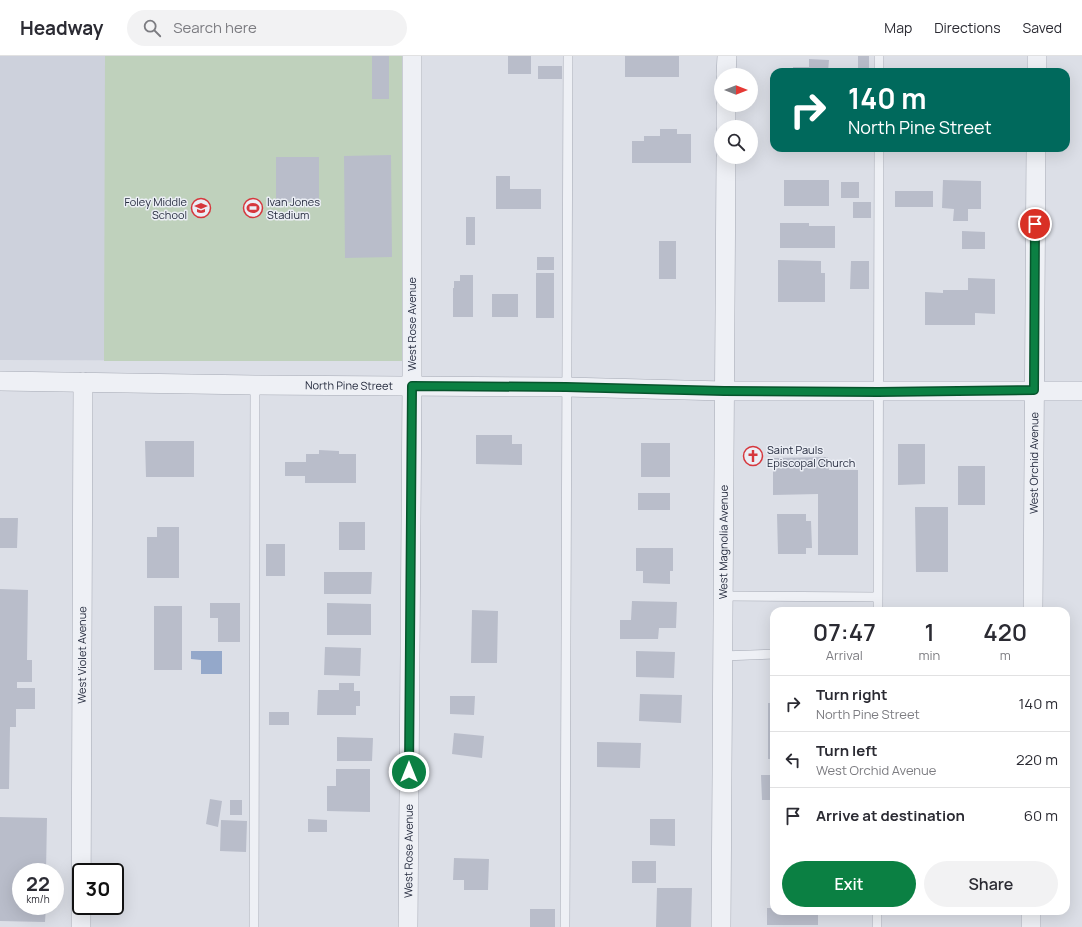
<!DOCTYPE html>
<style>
:root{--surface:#fff;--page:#f2f2f3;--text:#2b2b33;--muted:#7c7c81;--line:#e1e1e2;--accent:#0b8043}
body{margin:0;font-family:Manrope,sans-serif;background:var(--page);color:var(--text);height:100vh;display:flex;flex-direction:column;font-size:15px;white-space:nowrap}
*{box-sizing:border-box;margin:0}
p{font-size:13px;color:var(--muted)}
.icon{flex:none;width:22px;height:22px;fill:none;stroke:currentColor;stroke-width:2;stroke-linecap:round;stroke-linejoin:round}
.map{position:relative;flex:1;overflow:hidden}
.sheet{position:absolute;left:770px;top:551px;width:300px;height:308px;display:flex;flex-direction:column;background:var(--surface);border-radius:12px;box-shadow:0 4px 16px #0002}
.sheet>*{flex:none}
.top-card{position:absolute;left:770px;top:12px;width:300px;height:84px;border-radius:12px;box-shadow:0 4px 16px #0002;background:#00695c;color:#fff;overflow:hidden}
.needle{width:26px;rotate:90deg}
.controls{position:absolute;left:714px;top:12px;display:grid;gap:8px}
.controls a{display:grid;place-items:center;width:44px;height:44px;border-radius:50%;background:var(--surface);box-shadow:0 4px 16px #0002;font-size:20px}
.speed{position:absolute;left:12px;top:807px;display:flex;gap:8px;font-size:20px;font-weight:700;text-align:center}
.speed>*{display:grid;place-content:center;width:52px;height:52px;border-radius:50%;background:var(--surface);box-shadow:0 4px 16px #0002;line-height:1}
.speed small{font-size:10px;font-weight:400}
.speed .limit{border:2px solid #111;border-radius:6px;background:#fff;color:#111}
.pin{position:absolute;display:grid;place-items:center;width:34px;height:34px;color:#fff;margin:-17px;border:2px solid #fff;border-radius:50%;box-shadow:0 1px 4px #0007}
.me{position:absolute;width:44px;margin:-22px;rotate:0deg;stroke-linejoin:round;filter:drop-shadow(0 0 3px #0008)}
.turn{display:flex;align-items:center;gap:14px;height:84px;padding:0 12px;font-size:18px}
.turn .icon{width:52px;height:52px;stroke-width:2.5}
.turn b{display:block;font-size:28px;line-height:34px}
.eta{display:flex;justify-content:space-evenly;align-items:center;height:68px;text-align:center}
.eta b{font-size:24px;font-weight:600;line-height:28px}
.button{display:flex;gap:8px;margin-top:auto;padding:8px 12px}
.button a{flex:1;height:46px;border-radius:24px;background:var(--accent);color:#fff;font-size:16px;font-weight:600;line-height:46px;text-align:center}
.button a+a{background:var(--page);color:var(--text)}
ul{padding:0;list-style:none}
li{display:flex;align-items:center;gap:12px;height:56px;padding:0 12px;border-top:1px solid var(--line)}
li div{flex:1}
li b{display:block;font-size:15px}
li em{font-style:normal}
header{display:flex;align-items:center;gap:24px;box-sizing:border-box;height:56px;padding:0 20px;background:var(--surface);border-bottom:1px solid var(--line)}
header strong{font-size:19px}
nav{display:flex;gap:22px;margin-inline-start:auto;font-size:14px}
.search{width:280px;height:36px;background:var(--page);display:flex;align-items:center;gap:10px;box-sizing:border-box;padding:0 14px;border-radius:22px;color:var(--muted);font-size:15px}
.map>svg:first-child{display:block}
.built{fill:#cdd1dc}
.pitch{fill:#bfd1bc}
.water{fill:#94a8ca}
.building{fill:#b9bdca}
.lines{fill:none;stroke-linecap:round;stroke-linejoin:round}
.lane-casing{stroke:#a5a9b4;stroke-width:10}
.street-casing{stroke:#a5a9b4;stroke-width:20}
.lane{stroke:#eef0f5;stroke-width:9}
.street{stroke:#eef0f5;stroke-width:19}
.route-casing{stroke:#07532c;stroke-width:10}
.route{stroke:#0b8043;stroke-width:7}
.labels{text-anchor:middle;stroke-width:3;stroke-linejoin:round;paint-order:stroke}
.poi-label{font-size:11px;fill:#252b3e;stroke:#ebeef5;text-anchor:start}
.street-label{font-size:11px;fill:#252b3e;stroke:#ebeef5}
</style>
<header>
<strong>Headway</strong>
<div class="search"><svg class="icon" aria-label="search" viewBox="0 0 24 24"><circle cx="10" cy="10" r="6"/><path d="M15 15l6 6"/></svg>Search here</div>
<nav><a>Map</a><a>Directions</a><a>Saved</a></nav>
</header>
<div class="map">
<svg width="1082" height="871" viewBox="0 0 1082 871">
<rect width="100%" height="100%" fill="#dcdfe7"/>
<path class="built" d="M0,0h403l-1,305 -402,-1z"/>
<path class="pitch" d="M105,0h298l-1,305h-298z"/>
<path class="water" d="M191,595h31v23h-21v-14l-10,-1z"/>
<path class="building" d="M372,0h17v43h-17z
M508,0h23v18h-23z
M625,0h54v21h-54z
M858,0h11v12h-11z
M809,3l20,1 -1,12h-35v-5h16z
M538,10h24v13h-24z
M660,73h17v5h14v29h-59v-22h12v-5h16z
M391,99l1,102 -47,1 -1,-102z
M276,101h43v45h-43z
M496,120h14v13h31v20h-45z
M784,124h45v26h-45z
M943,124l38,1v28h-13v12h-15l1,-12 -12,-1z
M841,126h18v16h-18z
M895,135h38v16h-38z
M853,146h18v16h-18z
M466,161h9v28h-9z
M780,167h29v3h26v22h-55z
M962,175l23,1v17h-23z
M659,185h17v38h-17z
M537,201h17v13h-17z
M778,204l43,1v12h4v29h-47z
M851,205h18v28h-19z
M536,217h18v45h-18z
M460,219h13v42h-20v-29h1v-7h6z
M968,222l27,1v35l-20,-1v12h-50v-33l18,1v-3h25z
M492,238h26v23h-26z
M476,379h36v9h10v21l-46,-1z
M145,385h49v36h-48z
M641,387h29v34h-29z
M898,388h27v40l-27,1z
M319,394l20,1v3h17v29h-51v-7h-20v-14h21v-8h13z
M828,401l1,13h29v85h-40v-61l-45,1v-37z
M958,410h27v39h-27z
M638,437h32v17h-32z
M915,451h33v65h-32z
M777,458h29v7h5l1,27h-6v6h-28z
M0,462h18l-1,30h-17z
M339,466h26v28h-26z
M157,471h22v51h-32v-41h10z
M266,488h19v32h-19z
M636,492h37v23h-3v13l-27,-1v-12h-7z
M324,516h48l-1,22h-47z
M0,533l28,1 -1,70h5v22h-15v6h18v21h-19v18h-6l-1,62h-9z
M632,545l45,1 -1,26h-17l-1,11h-38v-19h11z
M210,547h30v39h-22v-24h-8z
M327,547l44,1v31h-44z
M154,550h28v64h-28z
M472,554l26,1 -1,52h-26z
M325,591l36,1 -1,28 -36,-1z
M636,595l39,1 -1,26 -38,-1z
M339,627h15v8h6v15h-4v9h-39l1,-25h21z
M640,638l42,1 -1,28 -42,-2z
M450,640h25l-1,19 -24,-1z
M768,647h6v56h-6z
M269,656h20v13h-20z
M454,677l30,3 -2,22 -30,-4z
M337,681l36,1 -1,23h-35z
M597,686l44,1 -1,25 -43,-1z
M336,713h34v43l-43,-1v-25h9z
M761,719h13v25h-12z
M210,743l12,2 -4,26 -12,-3z
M230,744h12v15h-12z
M0,761l47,1 -1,54h-25v34h25l-1,16 -45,-1z
M308,763l19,1v12h-19z
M650,763h25v27l-25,-1z
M221,764l26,1 -1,31 -26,-1z
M454,802l35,1 -1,31h-24v-10h-11z
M632,805h24v22h-24z
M657,832h35l-1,39h-35z
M767,852h7v3h44v14h-51z
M530,853h25v18h-25z
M834,855h33v4h-33z"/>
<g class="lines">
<g class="lane-casing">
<path id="lane" d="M879,16v-16
M723,540l155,1
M878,555l1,-463
M722,600l52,-2
M254,871l1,-542
M565,871l3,-871
M877,871v-16"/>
</g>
<g class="street-casing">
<g id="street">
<path d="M1037,16v-16"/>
<path d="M726,19l1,-19"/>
<path d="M726,71v-22"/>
<path id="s1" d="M0,325l255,4 311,2 158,4h358"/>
<path id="s2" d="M1033,555l3,-463"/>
<path id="s3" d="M81,871l2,-545"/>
<path id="s4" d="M408,871l4,-541v-330"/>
<path id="s5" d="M721,871l5,-770"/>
<path d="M1031,871v-16"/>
</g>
</g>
<use href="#lane" class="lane"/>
<use href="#street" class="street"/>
</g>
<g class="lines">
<g class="route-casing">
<path id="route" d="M409,716l3,-386 154,1 158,4 154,1 156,-2 1,-166"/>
</g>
<use href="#route" class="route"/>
</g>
<defs>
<g id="school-ring" transform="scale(1)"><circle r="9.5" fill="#ebeef5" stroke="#d6373d" stroke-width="1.5"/><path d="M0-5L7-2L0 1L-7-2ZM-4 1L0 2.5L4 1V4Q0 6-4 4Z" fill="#d6373d"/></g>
<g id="stadium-ring" transform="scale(1)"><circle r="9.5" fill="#ebeef5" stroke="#d6373d" stroke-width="1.5"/><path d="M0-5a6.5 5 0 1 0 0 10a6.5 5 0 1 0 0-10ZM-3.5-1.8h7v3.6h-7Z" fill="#d6373d"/></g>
<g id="church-ring" transform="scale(1)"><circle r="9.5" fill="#ebeef5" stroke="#d6373d" stroke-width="1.5"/><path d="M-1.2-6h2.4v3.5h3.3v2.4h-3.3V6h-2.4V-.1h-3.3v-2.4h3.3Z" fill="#d6373d"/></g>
</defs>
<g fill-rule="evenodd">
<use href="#school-ring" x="201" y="152"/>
<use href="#stadium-ring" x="253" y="152"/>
<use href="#church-ring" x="753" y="400"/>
</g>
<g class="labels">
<g class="poi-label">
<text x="187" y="150" text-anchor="end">Foley Middle<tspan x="187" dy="13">School</tspan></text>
<text x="267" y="150">Ivan Jones<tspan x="267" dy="13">Stadium</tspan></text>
<text x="767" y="398">Saint Pauls<tspan x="767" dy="13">Episcopal Church</tspan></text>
</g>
<g class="street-label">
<text transform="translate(412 268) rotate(-90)" y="4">West Rose Avenue</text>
<text dy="4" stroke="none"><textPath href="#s1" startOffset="349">North Pine Street</textPath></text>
<text dy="4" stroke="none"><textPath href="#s2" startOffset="148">West Orchid Avenue</textPath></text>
<text dy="4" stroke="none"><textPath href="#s5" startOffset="385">West Magnolia Avenue</textPath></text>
<text dy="4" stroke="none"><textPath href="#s3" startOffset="272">West Violet Avenue</textPath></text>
<text dy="4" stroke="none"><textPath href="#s4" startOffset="76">West Rose Avenue</textPath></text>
</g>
</g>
</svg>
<div class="controls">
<a><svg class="needle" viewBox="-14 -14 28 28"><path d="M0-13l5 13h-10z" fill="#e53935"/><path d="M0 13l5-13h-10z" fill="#7c7c81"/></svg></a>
<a><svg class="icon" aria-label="search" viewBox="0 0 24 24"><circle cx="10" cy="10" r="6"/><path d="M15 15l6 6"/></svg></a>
</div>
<div class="speed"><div>22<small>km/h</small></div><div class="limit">30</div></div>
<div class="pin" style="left:1035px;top:168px;background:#d93025"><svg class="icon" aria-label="arrive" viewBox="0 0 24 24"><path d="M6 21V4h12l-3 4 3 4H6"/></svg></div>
<svg class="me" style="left:409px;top:716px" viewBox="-20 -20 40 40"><circle r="17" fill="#0b8043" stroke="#fff" stroke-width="3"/><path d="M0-11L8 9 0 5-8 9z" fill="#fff"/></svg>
<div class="top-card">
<div class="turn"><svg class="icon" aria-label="right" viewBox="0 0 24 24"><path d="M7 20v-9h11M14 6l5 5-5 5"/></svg><div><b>140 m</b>North Pine Street</div></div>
</div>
<section class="sheet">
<div class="eta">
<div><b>07:47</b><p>Arrival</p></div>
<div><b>1</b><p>min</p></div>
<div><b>420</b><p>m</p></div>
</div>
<ul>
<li><svg class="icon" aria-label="right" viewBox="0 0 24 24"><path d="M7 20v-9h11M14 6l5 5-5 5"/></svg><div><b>Turn right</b><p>North Pine Street</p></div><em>140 m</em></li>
<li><svg class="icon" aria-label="left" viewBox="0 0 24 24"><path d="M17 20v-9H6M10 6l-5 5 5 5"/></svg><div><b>Turn left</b><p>West Orchid Avenue</p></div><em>220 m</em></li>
<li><svg class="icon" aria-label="arrive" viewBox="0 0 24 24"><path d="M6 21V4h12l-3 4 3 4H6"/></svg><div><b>Arrive at destination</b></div><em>60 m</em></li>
</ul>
<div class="button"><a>Exit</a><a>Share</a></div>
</section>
</div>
